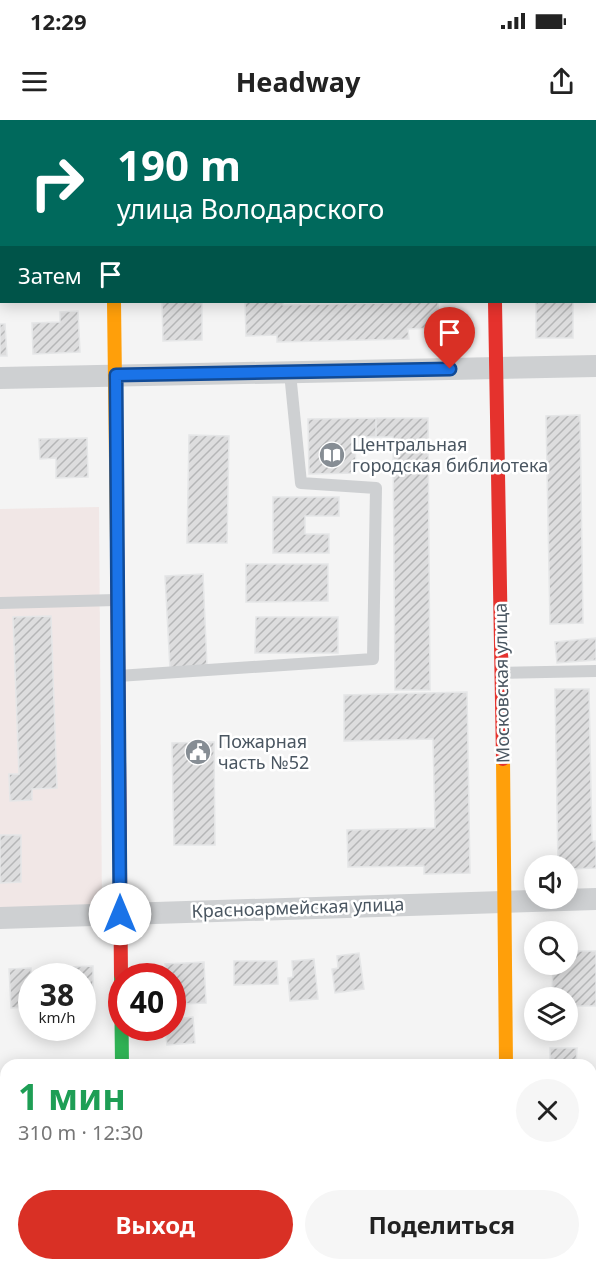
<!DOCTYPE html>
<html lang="ru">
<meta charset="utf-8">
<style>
:root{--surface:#fff;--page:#f6f6f6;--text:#222;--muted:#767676;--accent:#d93025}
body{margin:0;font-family:"Noto Sans",sans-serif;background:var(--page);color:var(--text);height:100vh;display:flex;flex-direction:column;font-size:22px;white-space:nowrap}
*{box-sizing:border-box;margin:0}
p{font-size:20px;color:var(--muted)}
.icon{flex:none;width:33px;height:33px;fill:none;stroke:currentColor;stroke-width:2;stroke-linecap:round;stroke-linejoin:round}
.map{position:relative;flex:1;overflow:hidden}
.details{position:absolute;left:0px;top:939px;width:597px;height:212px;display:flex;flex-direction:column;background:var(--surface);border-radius:18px 18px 0 0;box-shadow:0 3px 15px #0003}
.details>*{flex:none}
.banner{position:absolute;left:0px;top:0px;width:597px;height:183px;box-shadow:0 3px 15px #0003;background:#00695c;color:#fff;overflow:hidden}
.tools{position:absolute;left:524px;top:735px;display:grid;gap:12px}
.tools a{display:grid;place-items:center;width:54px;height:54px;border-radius:50%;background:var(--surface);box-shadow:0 3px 15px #0003;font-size:30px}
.speed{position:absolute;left:18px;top:843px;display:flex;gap:12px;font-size:30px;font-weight:700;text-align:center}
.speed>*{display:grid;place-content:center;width:78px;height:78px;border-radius:50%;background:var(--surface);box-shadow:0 3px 15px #0003;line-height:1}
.speed small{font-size:15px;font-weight:400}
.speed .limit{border:9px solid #d22;background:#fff;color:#111}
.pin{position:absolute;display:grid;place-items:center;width:51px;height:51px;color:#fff;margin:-62px -26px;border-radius:50% 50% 50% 0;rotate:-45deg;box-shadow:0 0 6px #0007}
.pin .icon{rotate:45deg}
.me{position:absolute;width:66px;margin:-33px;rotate:0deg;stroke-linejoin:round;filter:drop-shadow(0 0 4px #0008)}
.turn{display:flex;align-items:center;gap:21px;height:126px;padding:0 18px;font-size:27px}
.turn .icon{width:78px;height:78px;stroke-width:2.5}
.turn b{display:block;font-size:42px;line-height:51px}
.then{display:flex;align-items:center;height:57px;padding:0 18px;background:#0003;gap:12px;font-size:22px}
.round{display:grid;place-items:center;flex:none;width:63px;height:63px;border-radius:32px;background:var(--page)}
.head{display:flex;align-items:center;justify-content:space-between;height:102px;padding:0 18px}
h1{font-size:36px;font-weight:700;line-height:45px;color:#1e9e55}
.button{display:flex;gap:12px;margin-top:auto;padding:12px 18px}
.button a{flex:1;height:69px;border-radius:36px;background:var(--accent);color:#fff;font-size:24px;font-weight:700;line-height:69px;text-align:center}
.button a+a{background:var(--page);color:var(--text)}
.status{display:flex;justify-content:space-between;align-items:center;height:42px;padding:0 30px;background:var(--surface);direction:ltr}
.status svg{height:16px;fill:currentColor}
header{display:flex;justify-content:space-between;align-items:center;height:78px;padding:0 18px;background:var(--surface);font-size:27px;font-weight:700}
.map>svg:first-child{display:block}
.medical{fill:#f1e7e6}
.building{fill:url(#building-hatch);stroke:#e5e6e7;stroke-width:1.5}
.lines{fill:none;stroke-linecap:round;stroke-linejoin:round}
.lane{stroke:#ced0d2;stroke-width:12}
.street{stroke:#ced0d2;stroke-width:22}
.fast{stroke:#30b455;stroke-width:14}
.slow{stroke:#ff9f0a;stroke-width:14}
.jam{stroke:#e5322d;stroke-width:14}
.route-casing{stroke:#114b97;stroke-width:15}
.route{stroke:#1a73e8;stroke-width:10}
.labels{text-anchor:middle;stroke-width:5;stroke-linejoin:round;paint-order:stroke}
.poi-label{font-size:18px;fill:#4a5661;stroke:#fff;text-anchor:start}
.street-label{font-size:18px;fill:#4a5661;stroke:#fff}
</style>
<div class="status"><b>12:29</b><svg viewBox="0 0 49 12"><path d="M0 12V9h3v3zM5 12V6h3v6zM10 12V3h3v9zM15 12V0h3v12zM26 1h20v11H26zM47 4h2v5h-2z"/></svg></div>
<header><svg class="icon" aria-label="menu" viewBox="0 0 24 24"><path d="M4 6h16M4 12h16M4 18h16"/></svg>Headway<svg class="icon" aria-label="share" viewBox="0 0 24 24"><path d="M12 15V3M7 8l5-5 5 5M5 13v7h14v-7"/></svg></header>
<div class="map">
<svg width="596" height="1150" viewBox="0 0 596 1150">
<defs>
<pattern id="building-hatch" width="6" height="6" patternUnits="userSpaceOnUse" patternTransform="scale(1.5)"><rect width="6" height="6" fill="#ddddde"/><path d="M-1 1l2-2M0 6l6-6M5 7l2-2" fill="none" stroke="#b5b6b7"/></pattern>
</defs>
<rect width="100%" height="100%" fill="#f4f4f4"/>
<path class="medical" d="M99,387l3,400 -102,2v-400z"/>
<path class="building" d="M162,182h40v38l-39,1z
M245,182h38v3l155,-3 1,26 -31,1 1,10 -132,3v-7l-31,1z
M536,182h37v36h-37z
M78,191l2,41 -47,2 -1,-31 28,-1v-10z
M0,204h5l2,32h-7z
M580,295l3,208 -33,1 -4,-208z
M376,298v19h-21l1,36 -47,1 -1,-55z
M376,298h52l2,272h-35l-2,-253h-17z
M189,315l40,1 -2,107h-40z
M87,318l1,39 -32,1v-20l-16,1 -1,-20z
M273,377h66v19h-34v18h24v19h-56z
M246,444h82v37l-82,1z
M203,454l4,93 -37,2 -5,-93z
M51,496l6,172 -25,1v11l-22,1 -1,-27h10l-6,-157z
M256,497h82v36h-83z
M596,518v22l-39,3 -2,-21z
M555,569h34l3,152h4v27l-29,1v-3h-9z
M467,572l3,181 -46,1v-8l-76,1 -1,-37 88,-2 -2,-89 -89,2v-46z
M214,622l1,103h-41l-2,-102z
M0,715h21v47l-21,1z
M567,831h29v55h-29v-8h-15l1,-34h14z
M359,833l5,36 -29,4 -3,-24 6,-1 -1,-12z
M314,839l4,40 -28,2 -2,-23 5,-1 -1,-16z
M234,841h43l1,23 -44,1z
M204,842l2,41 -26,1 -1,-17h-7v-11h-6l-1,-12z
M93,846v39h-11v-29h-12l-1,-9z
M31,848l1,39 -21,1 -2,-39z
M193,897l2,26 -28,2 -2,-17h7v-9z
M550,928h27l-1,17h-26z
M591,1011h5v99h-5z
M60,1144h36v6h-35z
M550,1144h17l1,6h-17z"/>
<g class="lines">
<path class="lane" d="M224,0v2
M354,0l2,2
M0,483l116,-3
M502,553l94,-2
M118,556l255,-17 3,-171 -75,-5 -11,-110"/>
<path class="street" d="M108,0v2
M492,0v2
M0,258l596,-12
M0,798l596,-19
M125,1144v6
M509,1144v6"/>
<path class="fast" d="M121,855l1,90"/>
<path class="slow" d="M114,182l3,239
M503,639l3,306"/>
<path class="jam" d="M495,182l8,457
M117,421l4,434"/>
</g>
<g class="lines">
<g class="route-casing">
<path id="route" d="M120,794l-4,-539 334,-6"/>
</g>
<use href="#route" class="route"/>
</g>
<defs>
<g id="library-disc" transform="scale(1.35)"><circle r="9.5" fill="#868d94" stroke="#fff"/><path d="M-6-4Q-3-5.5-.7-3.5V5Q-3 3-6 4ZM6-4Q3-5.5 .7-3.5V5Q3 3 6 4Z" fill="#fff"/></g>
<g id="civic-disc" transform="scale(1.35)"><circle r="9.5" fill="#868d94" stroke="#fff"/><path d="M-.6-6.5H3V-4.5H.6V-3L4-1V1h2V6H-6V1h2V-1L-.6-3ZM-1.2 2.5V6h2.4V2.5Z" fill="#fff"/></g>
</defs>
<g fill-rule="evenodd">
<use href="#library-disc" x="332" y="335"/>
<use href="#civic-disc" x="198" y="632"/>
</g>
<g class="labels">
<g class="poi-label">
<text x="352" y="331">Центральная<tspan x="352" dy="21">городская библиотека</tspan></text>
<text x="218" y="628">Пожарная<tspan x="218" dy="21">часть №52</tspan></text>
</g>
<g class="street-label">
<text transform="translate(502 563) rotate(-91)" y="6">Московская улица</text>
<text transform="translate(298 788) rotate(-2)" y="6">Красноармейская улица</text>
</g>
</g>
</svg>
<div class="tools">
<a><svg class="icon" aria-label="sound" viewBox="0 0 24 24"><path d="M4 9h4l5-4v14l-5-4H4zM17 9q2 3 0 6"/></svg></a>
<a><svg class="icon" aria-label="search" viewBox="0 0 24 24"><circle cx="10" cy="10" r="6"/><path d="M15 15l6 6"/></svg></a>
<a><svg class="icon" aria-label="layers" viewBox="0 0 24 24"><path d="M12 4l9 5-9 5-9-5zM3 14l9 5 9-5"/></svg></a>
</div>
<div class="speed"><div>38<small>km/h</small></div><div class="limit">40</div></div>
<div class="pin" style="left:450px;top:249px;background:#d93025"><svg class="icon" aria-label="arrive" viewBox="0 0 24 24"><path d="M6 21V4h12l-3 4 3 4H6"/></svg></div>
<svg class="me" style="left:120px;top:794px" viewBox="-20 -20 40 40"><circle r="19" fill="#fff"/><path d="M0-13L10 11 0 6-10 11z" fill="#1a73e8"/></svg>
<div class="banner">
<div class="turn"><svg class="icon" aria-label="right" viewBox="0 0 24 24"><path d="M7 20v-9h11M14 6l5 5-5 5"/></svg><div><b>190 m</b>улица Володарского</div></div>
<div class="then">Затем<svg class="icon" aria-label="arrive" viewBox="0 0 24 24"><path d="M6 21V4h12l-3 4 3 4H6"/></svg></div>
</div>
<section class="details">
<div class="head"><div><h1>1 мин</h1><p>310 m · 12:30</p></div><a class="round"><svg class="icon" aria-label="close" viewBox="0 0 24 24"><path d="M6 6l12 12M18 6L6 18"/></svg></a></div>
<div class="button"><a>Выход</a><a>Поделиться</a></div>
</section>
</div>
